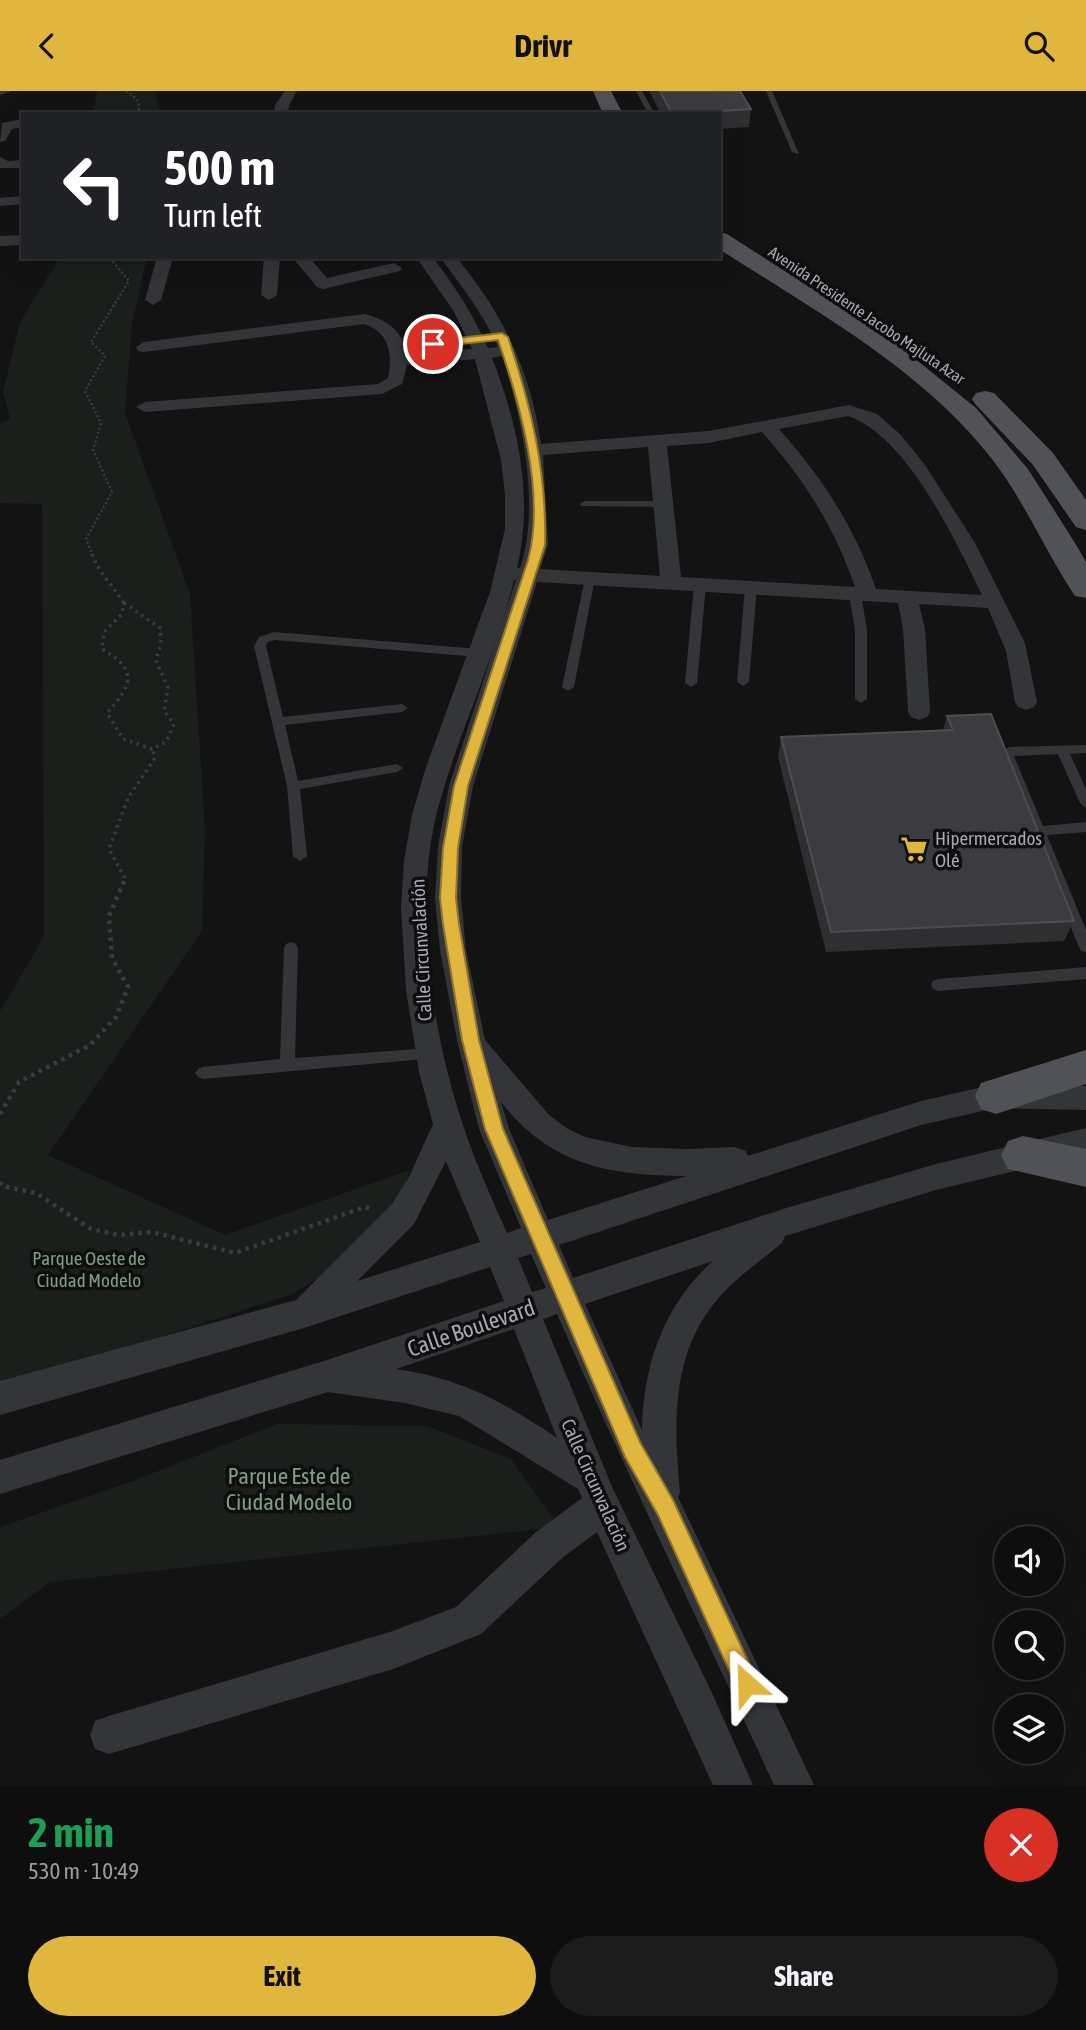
<!DOCTYPE html>
<meta charset="utf-8">
<style>
:root{--surface:#0e0e0f;--page:#1c1c1d;--text:#f1f3f6;--muted:#9b9c9e;--line:#2e2e2f;--accent:#e0b63f}
body{margin:0;font-family:"Asap Condensed",sans-serif;background:var(--page);color:var(--text);height:100vh;display:flex;flex-direction:column;font-size:26px;white-space:nowrap}
*{box-sizing:border-box;margin:0}
p{font-size:23px;color:var(--muted)}
.icon{flex:none;width:38px;height:38px;fill:none;stroke:currentColor;stroke-width:2;stroke-linecap:round;stroke-linejoin:round}
.map{position:relative;height:1694px;overflow:hidden}
.details{display:flex;flex-direction:column;background:var(--surface);flex:1}
.details>*{flex:none}
.hud{position:absolute;left:21px;top:21px;width:700px;height:147px;border-radius:0px;box-shadow:0 7px 28px #0002,0 0 0 2px var(--line);background:#202124;color:#fff;overflow:hidden}
.tools{position:absolute;left:994px;top:1435px;display:grid;gap:14px}
.tools a{display:grid;place-items:center;width:70px;height:70px;border-radius:50%;background:var(--surface);box-shadow:0 7px 28px #0002,0 0 0 2px var(--line);font-size:35px}
.pin{position:absolute;display:grid;place-items:center;width:60px;height:60px;color:#fff;margin:-30px;border:4px solid #fff;border-radius:50%;box-shadow:0 2px 7px #0007}
.me{position:absolute;width:77px;margin:-38px;rotate:335deg;stroke-linejoin:round;filter:drop-shadow(0 0 5px #0008)}
.turn{display:flex;align-items:center;gap:24px;height:147px;padding:0 28px;font-size:32px}
.turn .icon{width:91px;height:91px;stroke-width:2.5}
.turn b{display:block;font-size:49px;line-height:60px}
.round{display:grid;place-items:center;flex:none;width:74px;height:74px;border-radius:37px;background:var(--page)}
.head{display:flex;align-items:center;justify-content:space-between;height:119px;padding:0 28px}
h1{font-size:42px;font-weight:700;line-height:52px;color:#1e9e55}
.primary-button{display:flex;gap:14px;margin-top:auto;padding:14px 28px}
.primary-button a{flex:1;height:80px;border-radius:42px;background:var(--accent);color:#111;font-size:28px;font-weight:700;line-height:80px;text-align:center}
.primary-button a+a{background:var(--page);color:var(--text)}
header{display:flex;justify-content:space-between;align-items:center;height:91px;padding:0 28px;background:var(--accent);color:#111;font-size:32px;font-weight:700}
.map>svg:first-child{display:block}
.green{fill:#1a1f1b}
.lines{fill:none;stroke-linecap:round;stroke-linejoin:round}
.path-far2{stroke:#3a3c40;stroke-width:2.5;stroke-dasharray:2 2.5;stroke-linecap:butt}
.path-far1{stroke:#3a3c40;stroke-width:3.5;stroke-dasharray:2.5 4.5;stroke-linecap:butt}
.path{stroke:#3a3c40;stroke-width:4.5;stroke-dasharray:3.5 5;stroke-linecap:butt}
.service{fill:#343539;fill-rule:evenodd}
.minor{fill:#343539;fill-rule:evenodd}
.primary{fill:#515258;fill-rule:evenodd}
.wall{fill:#2f2f32}
.building{fill:#3c3c40;stroke:#4c4d52;stroke-width:2}
.route{fill:#e0b63f;stroke:#927629;stroke-width:2}
.labels{text-anchor:middle;stroke-width:7;stroke-linejoin:round;paint-order:stroke}
.far-street-label{font-size:16px;fill:#a6a9b4;stroke:#0e0e0f}
.poi-label{font-size:19px;fill:#a6a9b4;stroke:#0e0e0f;text-anchor:start}
.street-label{font-size:19px;fill:#a6a9b4;stroke:#0e0e0f}
.park-label{font-size:19px;fill:#7e9d83;stroke:#0e0e0f}
.near-street-label{font-size:23px;fill:#a6a9b4;stroke:#0e0e0f}
.near-park-label{font-size:23px;fill:#7e9d83;stroke:#0e0e0f}
</style>
<header><svg class="icon" aria-label="back" viewBox="0 0 24 24"><path d="M15 5l-7 7 7 7"/></svg>Drivr<svg class="icon" aria-label="search" viewBox="0 0 24 24"><circle cx="10" cy="10" r="6"/><path d="M15 15l6 6"/></svg></header>
<div class="map">
<svg width="1086" height="1694" viewBox="0 0 1086 1694">
<rect width="100%" height="100%" fill="#131314"/>
<path class="green" d="M97,0h58l6,23h-68z
M60,166h87l-15,66 -7,90 65,181 15,236 -3,101 -154,224 177,80 185,-65 -18,60 -97,63 -295,97v-379l44,-74 -2,-433 -42,-1v-79l10,-6 -7,-26 17,-70z
M277,1333l150,2 84,33 48,68 -509,55 -50,37v-92l133,-46z"/>
<g class="lines">
<path class="path-far2" d="M126,0c10,7 16,10 11,23
M93,465l-7,-17 26,-47 -19,-42 8,-27 -16,-32 20,-35 -14,-14 38,-61 -20,-24"/>
<path class="path-far1" d="M92,463l5,12 27,37
M124,512l36,25 1,15 -5,17 12,28 -4,23 10,13 -8,18 -14,7 -29,-10 -16,-26c26,-29 31,-43 -5,-64l2,-17 18,-18z
M125,787l-16,-29 19,-51 27,-40 -3,-9"/>
<path class="path" d="M0,1023l19,-32 71,-37 26,-28 12,-30 -16,-29 -3,-42 16,-37 -1,-3
M0,1091l2,4 34,7 55,36 28,6 33,-3 83,21 130,-46 6,2"/>
<path class="service" d="M636,0h6l13,23h-7z
M766,0h6l27,63 -7,-2z
M585,410h79l5,3 -5,3 -83,-1 -1,-2z
M590,484l5,3 -21,109 -6,4 -6,-4 23,-109z
M700,491l6,3 -9,98 -6,4 -6,-4 9,-98z
M751,494l6,3 -8,94 -6,4 -6,-4 8,-94z
M855,500l6,3 6,36v69l-6,4 -6,-4v-69l-6,-36z
M274,541l204,17 6,4 -6,4 -203,-17 -7,2 -2,4 17,71 119,-13 6,4 -6,4 -117,13 13,56 99,-17 6,4 -6,4 -97,17 7,67 -7,5 -7,-5 -6,-70 -33,-140 5,-9z
M1086,654v8l-16,1 16,35v19l-6,-5 -22,-49 -44,2 29,70 43,-4v10l-39,3 39,95v22l-5,-1 -2,-4 -78,-192 6,-7 4,-1z
M291,851l5,2 2,4 -3,110 135,-10 5,2 2,4 -2,4 -232,21 -5,-2 -3,-4 3,-4 5,-2 77,-8 4,-111 2,-4z
M1086,876v12l-148,12 -5,-2 -2,-4 2,-4 5,-2z"/>
<path class="minor" d="M0,0h12l-12,4z
M285,0h12l-8,14 -1,9h-14l1,-9z
M23,28v8l-11,2 -7,12 -5,1 2,-19z
M0,66l8,4 15,-1v8h-23z
M23,105v8l-23,2v-8z
M23,144v10l-23,1v-10z
M157,166h16l-12,43 -8,5 -8,-5z
M264,166h16l-3,38 -8,5 -8,-5z
M292,166h17l18,21 67,-15 8,5 -2,3 -77,18 -6,-2z
M416,166h16c23,28 41,58 56,91l10,-1c-15,-34 -36,-60 -58,-90h16c48,58 74,113 85,187l168,-13 140,-26 28,9 24,21 24,30 50,78 50,100 12,59 -3,5 -8,3 -8,-3 -3,-5 -9,-51 -18,-43 -69,-4 6,25 5,83 -3,5 -8,3 -8,-3 -3,-5 -5,-83 -5,-26 -361,-21 -64,204 -11,61 -1,51 5,52 19,90 64,75 19,14 17,8 47,10 54,2 49,-2 11,4 2,5 173,-55 75,-17 90,2v24l-90,-2 -75,17 -362,120 14,33 210,-69 153,-45 150,-36v26l-150,36 -151,46 -3,7c-19,16 -41,31 -58,49 -53,55 -51,129 -44,200l-2,5 136,288h-40c-72,-157 -148,-313 -217,-471l-14,5 70,170 99,204 41,92h-40l-116,-253 -35,26 -81,76 -88,35 -284,85 -14,-5 -5,-14 5,-14 14,-5 284,-85 63,-24 80,-75 46,-34 -4,-9 -119,-73 -54,-13 -77,-11 -328,102v-34l327,-100 177,-59 -14,-34 -186,61 -304,87v-34l296,-81 96,-96 17,-27 24,-53 -14,-52 -13,-82 -5,-82 3,-47 8,-46 13,-45 65,-178 15,-63v-34l-4,-35 -26,-101 -68,6 -5,19 -20,10 -237,18 -9,-5 9,-5 233,-18 10,-6c5,-24 1,-46 -24,-54l-220,28 -6,-1 -2,-4 8,-5 221,-28c22,6 38,17 42,40l65,-5 -19,-39zM502,265c20,62 39,150 18,212h-3c17,-70 1,-144 -25,-210zM848,325c60,21 107,124 134,179l-106,-6c-21,-61 -54,-112 -97,-160zM762,341c42,47 73,96 93,155l-174,-10 -14,-131 42,-3zM648,356l12,129 -120,-7 8,-24 -5,-90zM514,489h2l-67,206 -11,61 -3,51 5,52 17,90 22,89 42,99 -14,5c-16,-36 -32,-71 -44,-108 -31,-92 -50,-218 -26,-313 21,-79 58,-153 77,-232zM501,1011c51,64 107,73 185,74l-138,44 -39,-91zM446,1070l34,81 -123,39 57,-57zM531,1163l15,34 -14,4 -14,-34zM713,1170c-49,43 -70,105 -71,169l-57,-126zM514,1238l43,109c-53,-36 -97,-60 -161,-69z"/>
<path class="primary" d="M593,0h18l12,23h-20z
M719,141l8,2 161,103 88,71 52,61 47,74 11,19v36l-11,-2c-30,-45 -50,-94 -83,-137 -71,-91 -177,-148 -273,-210z
M985,300l9,2 59,60 33,47v30l-10,-3 -43,-62 -57,-60 -4,-6 4,-6z
M1086,959v34l-90,30 -15,-5 -6,-13 6,-13z
M1023,1045l63,13v38l-78,-18 -7,-14 7,-14z"/>
</g>
<path class="wall" d="M649,0h91l11,18 -2,18 -30,2v-15h-58z
M947,625l127,205 -10,20 -238,11 -48,-195 3,-20 162,-7z"/>
<path class="building" d="M660,0h80l11,18 -79,5z
M991,623l83,207 -243,11 -50,-195 172,-7 -6,-14z"/>
<path class="route" d="M502,242l6,4c23,68 39,135 37,208l-77,241 -10,62 -2,50 3,26 20,116 24,89 137,313 33,58 82,176 4,8 -4,8 -8,4 -8,-4 -81,-177 -33,-58 -140,-328 -23,-89 -19,-116 -3,-26 3,-50 11,-62 74,-226c18,-66 -8,-157 -30,-220l-65,7 -5,-3 5,-3z"/>
<defs>
<g id="supermarket-bare" transform="scale(2.1)"><path d="M-6-5.5h2.5l.6 2H6L4.5 2H-2.5L-4.4-4H-6ZM-1.5 3.2a1.3 1.3 0 1 0 .1 0ZM3 3.2a1.3 1.3 0 1 0 .1 0Z" fill="#e0b63f" stroke="#0e0e0f" stroke-width="2.5" paint-order="stroke"/></g>
</defs>
<g fill-rule="evenodd">
<use href="#supermarket-bare" x="914" y="758"/>
</g>
<g class="labels">
<g class="far-street-label">
<text transform="translate(867 224) rotate(34)" y="6">Avenida Presidente Jacobo Majluta Azar</text>
</g>
<g class="poi-label">
<text x="935" y="754">Hipermercados<tspan x="935" dy="22">Olé</tspan></text>
</g>
<g class="street-label">
<text transform="translate(421 859) rotate(-93)" y="7">Calle Circunvalación</text>
<text transform="translate(596 1394) rotate(66)" y="7">Calle Circunvalación</text>
</g>
<g class="park-label">
<text x="89" y="1174">Parque Oeste de<tspan x="89" dy="22">Ciudad Modelo</tspan></text>
</g>
<g class="near-street-label">
<text transform="translate(471 1237) rotate(-19)" y="8">Calle Boulevard</text>
</g>
<g class="near-park-label">
<text x="289" y="1393">Parque Este de<tspan x="289" dy="26">Ciudad Modelo</tspan></text>
</g>
</g>
</svg>
<div class="tools">
<a><svg class="icon" aria-label="sound" viewBox="0 0 24 24"><path d="M4 9h4l5-4v14l-5-4H4zM17 9q2 3 0 6"/></svg></a>
<a><svg class="icon" aria-label="search" viewBox="0 0 24 24"><circle cx="10" cy="10" r="6"/><path d="M15 15l6 6"/></svg></a>
<a><svg class="icon" aria-label="layers" viewBox="0 0 24 24"><path d="M12 4l9 5-9 5-9-5zM3 14l9 5 9-5"/></svg></a>
</div>
<div class="pin" style="left:433px;top:253px;background:#d93025"><svg class="icon" aria-label="arrive" viewBox="0 0 24 24"><path d="M6 21V4h12l-3 4 3 4H6"/></svg></div>
<svg class="me" style="left:747px;top:1593px" viewBox="-20 -20 40 40"><path d="M0-17L14 15 0 8-14 15z" fill="#e0b63f" stroke="#fff" stroke-width="4"/></svg>
<div class="hud">
<div class="turn"><svg class="icon" aria-label="left" viewBox="0 0 24 24"><path d="M17 20v-9H6M10 6l-5 5 5 5"/></svg><div><b>500 m</b>Turn left</div></div>
</div>
</div>
<section class="details">
<div class="head"><div><h1>2 min</h1><p>530 m · 10:49</p></div><a class="round" style="background:#d93025;color:#fff"><svg class="icon" aria-label="close" viewBox="0 0 24 24"><path d="M6 6l12 12M18 6L6 18"/></svg></a></div>
<div class="primary-button"><a>Exit</a><a>Share</a></div>
</section>
